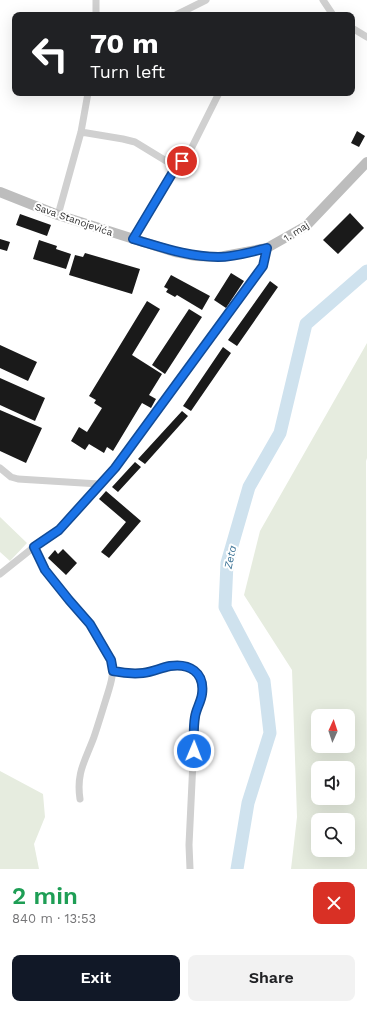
<!DOCTYPE html>
<meta charset="utf-8">
<style>
:root{--surface:#fff;--page:#f2f2f2;--text:#202124;--muted:#757577;--accent:#111827}
body{margin:0;font-family:"Work Sans",sans-serif;background:var(--page);color:var(--text);height:100vh;display:flex;flex-direction:column;font-size:15px;white-space:nowrap}
*{box-sizing:border-box;margin:0}
p{font-size:13px;color:var(--muted)}
.icon{flex:none;width:22px;height:22px;fill:none;stroke:currentColor;stroke-width:2;stroke-linecap:round;stroke-linejoin:round}
.map{position:relative;height:869px;overflow:hidden}
.drawer{display:flex;flex-direction:column;background:var(--surface);flex:1}
.drawer>*{flex:none}
.banner{position:absolute;left:12px;top:12px;width:343px;height:84px;border-radius:8px;box-shadow:0 4px 16px #0002;background:#202124;color:#fff;overflow:hidden}
.needle{width:26px;rotate:3deg}
.tools{position:absolute;left:311px;top:709px;display:grid;gap:8px}
.tools a{display:grid;place-items:center;width:44px;height:44px;border-radius:8px;background:var(--surface);box-shadow:0 4px 16px #0002;font-size:20px}
.pin{position:absolute;display:grid;place-items:center;width:34px;height:34px;color:#fff;margin:-17px;border:2px solid #fff;border-radius:50%;box-shadow:0 1px 4px #0007}
.me{position:absolute;width:44px;margin:-22px;rotate:1deg;stroke-linejoin:round;filter:drop-shadow(0 0 3px #0008)}
.turn{display:flex;align-items:center;gap:14px;height:84px;padding:0 12px;font-size:18px}
.turn .icon{width:52px;height:52px;stroke-width:2.5}
.turn b{display:block;font-size:28px;line-height:34px}
.round{display:grid;place-items:center;flex:none;width:42px;height:42px;border-radius:8px;background:var(--page)}
.overview{display:flex;align-items:center;justify-content:space-between;height:68px;padding:0 12px}
h1{font-size:24px;font-weight:600;line-height:30px;color:#1e9e55}
.action{display:flex;gap:8px;margin-top:auto;padding:8px 12px}
.action a{flex:1;height:46px;border-radius:8px;background:var(--accent);color:#fff;font-size:16px;font-weight:600;line-height:46px;text-align:center}
.action a+a{background:var(--page);color:var(--text)}
.map>svg:first-child{display:block}
.green{fill:#e6ecdf;fill-rule:evenodd}
.lines{fill:none;stroke-linecap:round;stroke-linejoin:round}
.river{stroke:#cfe2ee;stroke-width:13}
.building{fill:#1a1a1a}
.street{stroke:#d0d0d0;stroke-width:7}
.secondary{stroke:#bdbdbd;stroke-width:10}
.route-casing{stroke:#114b97;stroke-width:10}
.route{stroke:#1a73e8;stroke-width:7}
.labels{text-anchor:middle;stroke-width:4;stroke-linejoin:round;paint-order:stroke}
.street-label{font-size:10px;fill:#333;stroke:#fff}
.water-label{font-size:11px;font-style:italic;fill:#3f7597;stroke:#fff}
</style>
<div class="map">
<svg width="367" height="869" viewBox="0 0 367 869">
<rect width="100%" height="100%" fill="#fff"/>
<path class="green" d="M367,343v115l-1,3 1,408h-76l6,-52 -5,-147 -48,-75 16,-64zM318,716h30v30h-30zM318,768h30v30h-30zM318,820h30v30h-30z
M0,517l27,26 -17,18 -10,-9z
M0,771l43,23 2,23 -11,27 5,25h-39z"/>
<g class="lines">
<path class="river" d="M237,869l11,-66 22,-70 -6,-52 -39,-74 2,-44 22,-76 31,-54 26,-109 61,-53"/>
</g>
<path class="building" d="M357,131l8,5 -6,11 -8,-4z
M350,213l14,15 -26,26 -15,-14z
M20,214l31,11 -4,11 -31,-11z
M0,239l10,3 -3,9 -7,-2z
M39,240l18,6 -1,3 15,5 -5,15 -33,-10z
M85,253l55,16 -8,25 -63,-19 6,-20 8,2z
M231,273l13,8 -18,27 -12,-8z
M171,275l39,21 -8,14 -25,-15 -2,2 -9,-5 2,-3 -4,-2z
M270,281l8,6 -41,59 -9,-6z
M147,301l13,8 -28,46 30,19 -13,21 7,4 -5,9 -9,-5 -29,48 -6,-4 -3,6 -15,-9 -4,6 -14,-9 8,-14 8,5 15,-24 -8,-5 2,-3 -7,-4z
M189,309l13,8 -37,57 -13,-9z
M0,345l37,17 -9,19 -28,-13z
M223,347l8,6 -40,58 -8,-5z
M0,378l45,20 -10,23 -35,-16z
M0,410l42,18 -16,35 -26,-12z
M182,411l6,5 -43,48 -7,-5z
M135,462l6,5 -23,25 -6,-5z
M106,491l35,30 -32,37 -8,-6 25,-30 -27,-23z
M63,549l14,14 -11,12 -18,-17 7,-8 3,4z"/>
<g class="lines">
<path class="street" d="M96,0v15
M323,0l10,15
M176,15l30,-15
M352,28l15,9
M81,132l42,7 12,3 41,25
M58,215l23,-83 7,-39
M133,239l43,-72 12,-12 31,-62
M0,468l11,9 7,2 81,5
M34,547l11,23 24,30 21,24 21,36c4,14 -1,26 -5,39 -4,13 -8,26 -12,38 -9,24 -18,36 -14,62
M0,574l34,-27 25,-17 56,-62 148,-202 4,-18
M113,671c13,2 26,4 39,1 6,-1 12,-5 18,-6 9,-1 26,0 30,10 2,5 2,11 2,16 0,7 -5,16 -7,23 -2,8 -1,17 -1,25l-5,105 1,24"/>
<path class="secondary" d="M0,192l58,23 117,37 21,4 23,1 48,-9 39,-22 61,-64"/>
</g>
<g class="lines">
<g class="route-casing">
<path id="route" d="M182,161l-6,6 -43,72c28,8 55,18 85,18 16,0 33,-5 49,-9l-4,18 -148,202 -56,62 -25,17 11,23 24,30 21,24 21,36 2,11c10,2 20,3 30,2 10,-1 17,-5 27,-7 19,-3 35,6 32,28 -1,8 -6,15 -7,23 -2,11 -1,23 -1,34"/>
</g>
<use href="#route" class="route"/>
</g>
<g class="labels">
<g class="street-label">
<text transform="translate(74 219) rotate(19)" y="4">Sava Stanojevića</text>
<text transform="translate(296 231) rotate(-33)" y="4">1. maj</text>
</g>
<g class="water-label">
<text transform="translate(230 557) rotate(-78)" y="4">Zeta</text>
</g>
</g>
</svg>
<div class="tools">
<a><svg class="needle" viewBox="-14 -14 28 28"><path d="M0-13l5 13h-10z" fill="#e53935"/><path d="M0 13l5-13h-10z" fill="#757577"/></svg></a>
<a><svg class="icon" aria-label="sound" viewBox="0 0 24 24"><path d="M4 9h4l5-4v14l-5-4H4zM17 9q2 3 0 6"/></svg></a>
<a><svg class="icon" aria-label="search" viewBox="0 0 24 24"><circle cx="10" cy="10" r="6"/><path d="M15 15l6 6"/></svg></a>
</div>
<div class="pin" style="left:182px;top:161px;background:#d93025"><svg class="icon" aria-label="arrive" viewBox="0 0 24 24"><path d="M6 21V4h12l-3 4 3 4H6"/></svg></div>
<svg class="me" style="left:194px;top:751px" viewBox="-20 -20 40 40"><circle r="17" fill="#1a73e8" stroke="#fff" stroke-width="3"/><path d="M0-11L8 9 0 5-8 9z" fill="#fff"/></svg>
<div class="banner">
<div class="turn"><svg class="icon" aria-label="left" viewBox="0 0 24 24"><path d="M17 20v-9H6M10 6l-5 5 5 5"/></svg><div><b>70 m</b>Turn left</div></div>
</div>
</div>
<section class="drawer">
<div class="overview"><div><h1>2 min</h1><p>840 m · 13:53</p></div><a class="round" style="background:#d93025;color:#fff"><svg class="icon" aria-label="close" viewBox="0 0 24 24"><path d="M6 6l12 12M18 6L6 18"/></svg></a></div>
<div class="action"><a>Exit</a><a>Share</a></div>
</section>
